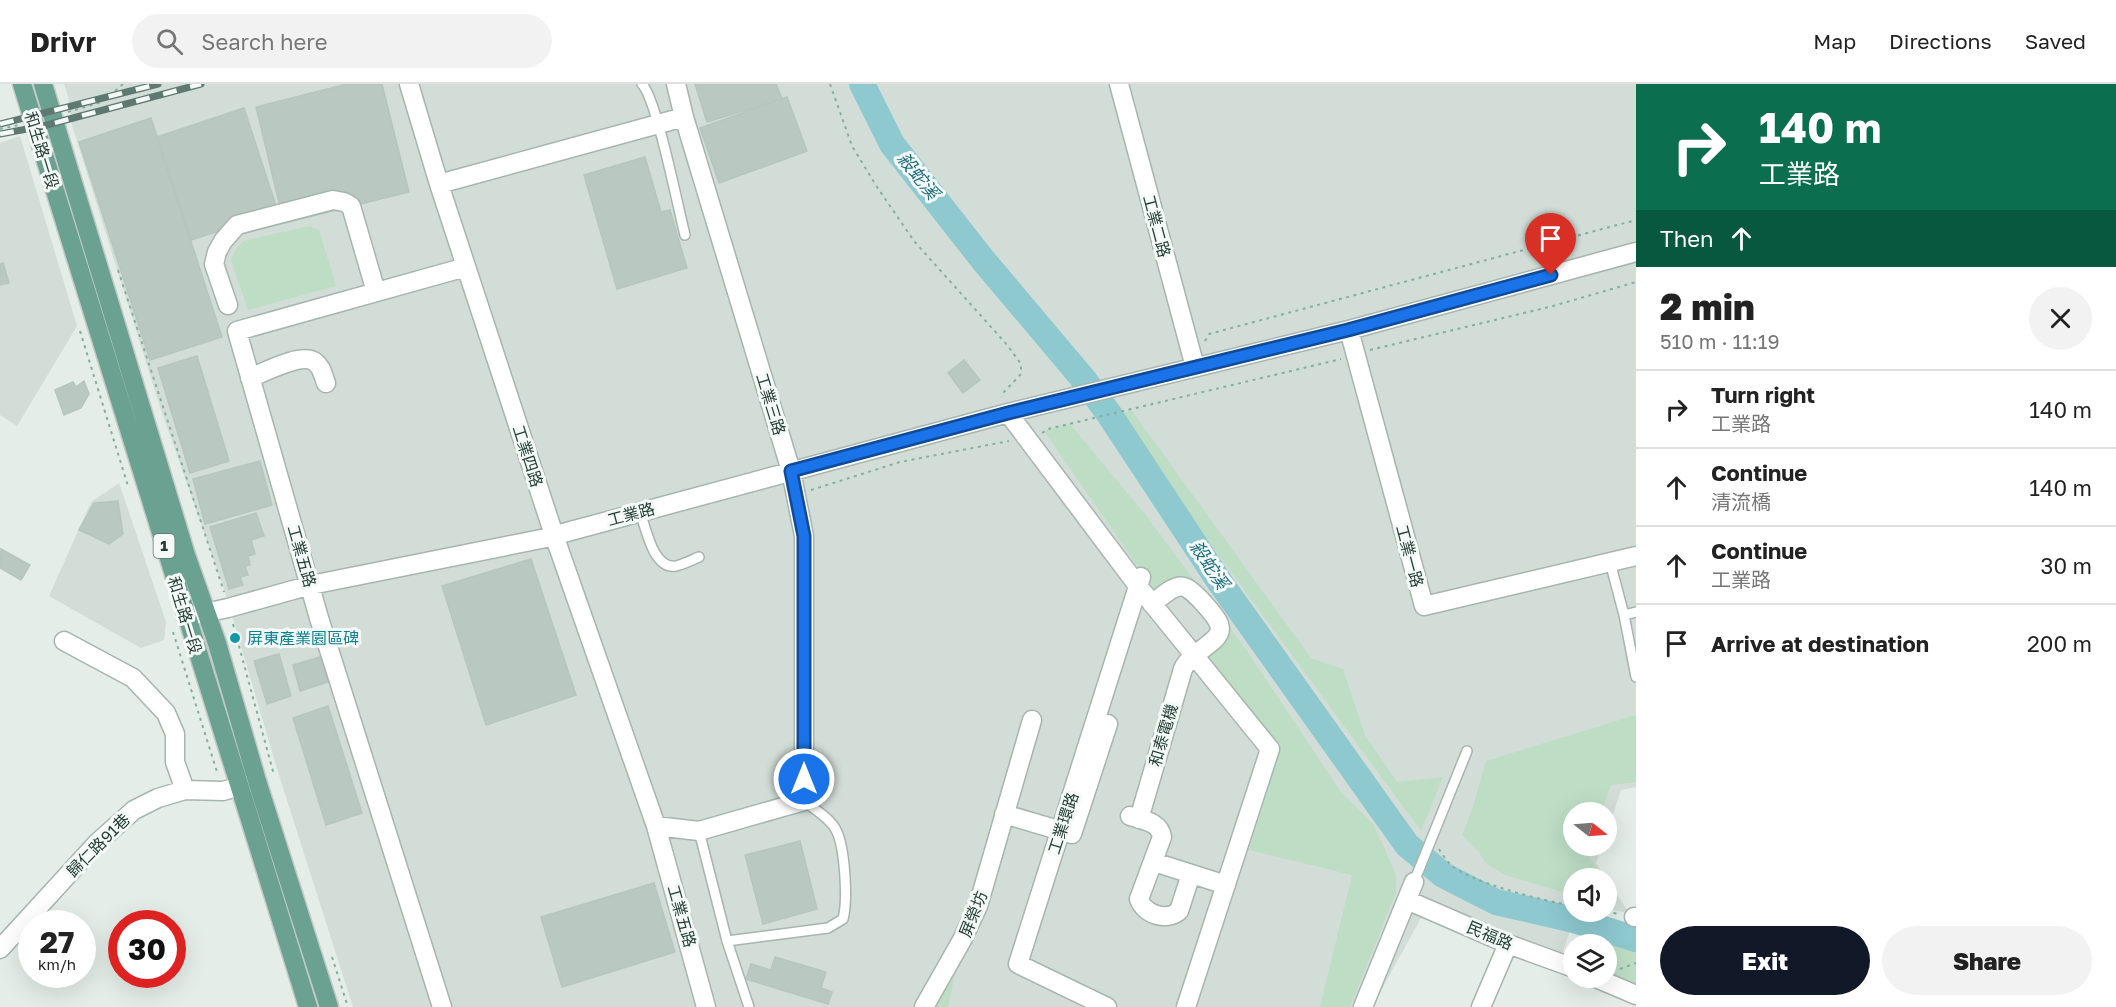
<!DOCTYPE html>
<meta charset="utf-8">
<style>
:root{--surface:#fff;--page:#f2f2f2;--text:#222;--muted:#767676;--line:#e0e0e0;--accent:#111827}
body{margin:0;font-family:"Golos Text","Noto Sans TC",sans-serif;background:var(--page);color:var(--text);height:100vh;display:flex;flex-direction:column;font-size:22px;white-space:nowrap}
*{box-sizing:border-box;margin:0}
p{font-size:20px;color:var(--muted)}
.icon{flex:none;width:33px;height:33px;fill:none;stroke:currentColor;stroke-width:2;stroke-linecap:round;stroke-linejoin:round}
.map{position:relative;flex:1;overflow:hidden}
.panel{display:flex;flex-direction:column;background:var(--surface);width:480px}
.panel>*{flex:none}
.top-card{background:#0b6e4f;color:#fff;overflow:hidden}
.needle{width:39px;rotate:107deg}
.fabs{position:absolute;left:1563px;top:718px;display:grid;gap:12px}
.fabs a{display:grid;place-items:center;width:54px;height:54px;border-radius:50%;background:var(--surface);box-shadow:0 6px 24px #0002;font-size:30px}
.speed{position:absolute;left:18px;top:826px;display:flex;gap:12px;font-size:30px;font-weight:700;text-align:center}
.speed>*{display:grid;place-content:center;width:78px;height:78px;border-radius:50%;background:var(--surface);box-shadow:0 6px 24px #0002;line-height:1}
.speed small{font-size:15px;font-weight:400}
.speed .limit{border:9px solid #d22;background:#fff;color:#111}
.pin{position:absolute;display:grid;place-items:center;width:51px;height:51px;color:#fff;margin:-62px -26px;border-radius:50% 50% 50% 0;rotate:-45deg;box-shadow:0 0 6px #0007}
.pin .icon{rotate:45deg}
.me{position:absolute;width:66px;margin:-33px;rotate:0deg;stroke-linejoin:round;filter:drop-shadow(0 0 4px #0008)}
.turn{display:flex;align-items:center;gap:21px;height:126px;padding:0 24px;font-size:27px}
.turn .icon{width:78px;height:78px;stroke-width:2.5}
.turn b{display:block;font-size:42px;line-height:51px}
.then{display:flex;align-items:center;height:57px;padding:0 24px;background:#0003;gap:12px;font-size:22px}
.round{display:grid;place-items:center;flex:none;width:63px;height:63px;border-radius:32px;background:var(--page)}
.head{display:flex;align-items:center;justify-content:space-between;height:102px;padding:0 24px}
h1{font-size:36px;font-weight:800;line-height:45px}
.action{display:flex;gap:12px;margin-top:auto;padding:12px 24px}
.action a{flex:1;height:69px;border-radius:36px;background:var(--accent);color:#fff;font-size:24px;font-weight:800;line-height:69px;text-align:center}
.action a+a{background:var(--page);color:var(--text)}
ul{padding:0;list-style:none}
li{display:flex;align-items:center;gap:18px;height:78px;padding:0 24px;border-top:2px solid var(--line)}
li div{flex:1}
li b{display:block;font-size:22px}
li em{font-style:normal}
header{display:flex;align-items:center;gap:36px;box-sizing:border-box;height:84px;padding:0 30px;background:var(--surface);border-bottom:2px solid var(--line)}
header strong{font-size:28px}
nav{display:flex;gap:33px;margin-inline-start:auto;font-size:21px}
.search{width:420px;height:54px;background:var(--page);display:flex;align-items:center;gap:15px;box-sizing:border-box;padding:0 21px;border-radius:33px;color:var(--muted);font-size:22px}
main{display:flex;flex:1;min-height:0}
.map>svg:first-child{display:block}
.built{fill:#d2ddd7}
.green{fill:#bdddc5}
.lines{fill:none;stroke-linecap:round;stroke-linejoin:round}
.river{stroke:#8ec9d0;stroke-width:26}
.building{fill:#b9c8c1;stroke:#b6c6bf;stroke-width:1.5}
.lane-casing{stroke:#a7b5af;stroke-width:12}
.street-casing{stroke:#a7b5af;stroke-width:21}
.primary-casing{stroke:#c2c9c7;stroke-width:21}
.path{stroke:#85afa0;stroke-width:2;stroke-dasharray:3 4.5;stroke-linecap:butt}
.lane{stroke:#fff;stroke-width:9}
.street{stroke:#fff;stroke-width:18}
.primary{stroke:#6aa190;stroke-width:18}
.rail-casing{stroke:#5e7971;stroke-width:7}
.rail{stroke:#f4f9f7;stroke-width:4.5;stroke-dasharray:14;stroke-linecap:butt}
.route-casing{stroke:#114b97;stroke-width:15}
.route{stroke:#1a73e8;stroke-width:10}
.culture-dot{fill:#0f9aa8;stroke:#f4f9f7;stroke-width:2}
.labels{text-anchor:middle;stroke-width:6;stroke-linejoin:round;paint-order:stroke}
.shield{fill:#f4f9f7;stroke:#627670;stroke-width:1.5}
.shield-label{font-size:15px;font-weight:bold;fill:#243e36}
.street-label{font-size:16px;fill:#243e36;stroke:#f4f9f7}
.culture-label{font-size:16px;fill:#0d838f;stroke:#f4f9f7;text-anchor:start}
.water-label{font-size:18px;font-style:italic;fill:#1f6e79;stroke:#f4f9f7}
</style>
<header>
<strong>Drivr</strong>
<div class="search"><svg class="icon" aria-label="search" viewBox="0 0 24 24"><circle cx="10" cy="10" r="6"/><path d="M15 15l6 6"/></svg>Search here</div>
<nav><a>Map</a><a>Directions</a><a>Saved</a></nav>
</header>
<main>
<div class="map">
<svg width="1636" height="923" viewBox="0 0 1636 923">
<rect width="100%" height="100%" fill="#e4ede8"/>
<path class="built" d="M64,0h1572v703l-15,3 -14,43 -1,-20h-32v33h28l-6,17 33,50 -22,-4 -1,-30h-32v41l-15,42 -51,-18 -87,-26 -49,89h-1019l-75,-235 -53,-180 -65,-185 -88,-282 -4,-29z
M20,52l57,190 -60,100 -17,-11v-272z
M119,399l47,139 -2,18 -23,8 -92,-52 42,-94z"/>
<path class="green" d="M310,142l9,4 17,56 -88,24 -17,-50 4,-9 8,-10z
M1132,327l179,247 32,11 22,66 32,47 46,-5 -22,54 -305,-416z
M1070,340l78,94 99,133 93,140 34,34 22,50v17l-46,115h-30l32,-132 -103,-25 28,-90 1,-7 -4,-12 -73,-92 19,-18 -35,-44 -25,11 -116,-167z
M1636,631v67l-25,3 -10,28h-27v33h15l-2,8 17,25h-30l-1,16 -65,-19 -22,-12 -7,-12 -17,-17 10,-25 14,-49z
M1596,840l40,7v66l-30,-19v-33h-19z
M962,856l-14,67h-24z"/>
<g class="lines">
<path class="river" d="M862,0l30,60 91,116 102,121 24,33 110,167 188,264 36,30 53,27 78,18 62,19"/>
</g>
<path class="building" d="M347,0h35l27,108 -125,31 -28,-116z
M695,0h81l6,15 -75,23z
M787,13l20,54 -88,32 -19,-55z
M244,24l34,104 -87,28 -34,-103z
M151,34l71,219 -72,23 -71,-218z
M645,73l16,55 9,-2 17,58 -70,21 -33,-114z
M3,179l6,20 -9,2v-21z
M197,272l32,105 -39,12 -32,-105z
M964,276l16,20 -17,13 -15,-20z
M84,297l5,13 -8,14 -17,7 -9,-25 18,-8 3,5z
M260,377l12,44 -67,19 -12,-45z
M118,417l5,33 -14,10 -30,-14 15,-27z
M256,429l8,23 -13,4 4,14 -7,2 2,9 -5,1 3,9 -8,2 3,8 -14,4 -19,-62z
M1,465l29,16 -9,15 -21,-12z
M531,475l45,136 -90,30 -44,-139z
M279,570l12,42 -24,8 -13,-43z
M320,573l8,25 -28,9 -7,-26z
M328,622l34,107 -36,12 -33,-107z
M800,757l17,68 -54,15 -18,-69z
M654,799l21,69 -113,35 -21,-70z
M775,873l51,15 -5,16 11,4 -4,12 -82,-25 5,-15 20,6z"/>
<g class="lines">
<g class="lane-casing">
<path id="lane" d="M642,0c15,16 36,124 43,151
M640,428c6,16 13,58 36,54 8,-2 16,-6 23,-9
M1610,478l14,53 12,62
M1624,531l12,-3
M699,747l28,110 22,66
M1414,798l53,-131
M727,857l101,-13 15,-9c5,-19 2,-72 -7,-89 -6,-12 -22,-21 -32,-29"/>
</g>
<g class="street-casing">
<path id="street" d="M409,0l30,100 115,351 102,291 50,181
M676,0l8,33
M1119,0l76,283
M439,100l245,-67 107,354 13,65v265l-105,30 -43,-5
M228,221l-14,-41 3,-12 6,-11 14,-16 96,-25 11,2 7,4 25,86
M1349,246l75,276 212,-50
M250,294c15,-6 52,-26 65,-16 7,5 8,13 11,21
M1008,329l130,173 132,163 -84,258
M186,533l42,-9 83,-23 230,-46 467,-126 341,-83 287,-78
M64,557l69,37 33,35 9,21v28l10,28
M1004,730l68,20 36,-110
M1130,732c13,4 30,6 32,21l-23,62c5,15 27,23 40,12l12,-37
M1139,735l44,-150c7,-16 31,-24 36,-36 1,-2 1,-6 0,-9 -3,-8 -26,-35 -35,-37 -10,-3 -24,11 -32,17
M1154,778l72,23
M1407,816l101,44 66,24
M1634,833h2
M0,865l97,-106 37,-33 24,-12 27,-8 38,1 32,-9
M1596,894l40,17
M442,923l-123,-389 -82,-287 229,-64
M924,923l38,-67 16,-34 54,-186
M1107,923l-89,-43 123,-387
M1363,923l51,-125
M1481,923l27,-63"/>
</g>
<g class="primary-casing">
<path id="primary" d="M22,0l286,923
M43,0l143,471 31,88 40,138 72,226"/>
</g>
<path class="path" d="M830,0l22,62 25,41 37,54 94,105 13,18v10l-18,19 -1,4
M68,28l34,-10 21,-18
M0,45l19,-4
M118,186l106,322
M80,247l48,155
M1205,257l4,-7 427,-114
M1370,266l183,-44 83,-24
M1042,349l6,-4 293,-70
M811,406l89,-28 109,-21
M233,540l41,151
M173,548l45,143
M1439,765c3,5 7,11 11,15 20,19 95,37 124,42
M1606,828l14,2
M332,873l16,50
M1620,885l16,-6"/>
<use href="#lane" class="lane"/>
<use href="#street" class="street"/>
<use href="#primary" class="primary"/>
<g class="rail-casing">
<path id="rail" d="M0,40l158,-40
M0,50l43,-8 158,-42"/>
</g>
<use href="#rail" class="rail"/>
</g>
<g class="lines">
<g class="route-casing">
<path id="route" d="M804,695v-243l-13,-65 217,-58 340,-83 203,-55"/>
</g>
<use href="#route" class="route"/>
</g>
<circle class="culture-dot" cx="235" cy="554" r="6"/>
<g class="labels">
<rect class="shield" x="153.5" y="450" width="21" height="24" rx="4.5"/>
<g class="shield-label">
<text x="164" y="467">1</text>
</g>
<g class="street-label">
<text transform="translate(42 66) rotate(73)" y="6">和生路一段</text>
<text transform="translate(1157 142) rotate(75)" y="6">工業二路</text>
<text transform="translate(771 320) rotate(73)" y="6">工業三路</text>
<text transform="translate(528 372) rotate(72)" y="6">工業四路</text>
<text transform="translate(631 430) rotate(-15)" y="6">工業路</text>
<text transform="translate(302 472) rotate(74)" y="6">工業五路</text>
<text transform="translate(1410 472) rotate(75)" y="6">工業一路</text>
<text transform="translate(185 531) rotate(73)" y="6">和生路一段</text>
<text transform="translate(1163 651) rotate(-74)" y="6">和泰電機</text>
<text transform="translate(1063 739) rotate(-72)" y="6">工業環路</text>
<text transform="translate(98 761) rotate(-45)" y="6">歸仁路91巷</text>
<text transform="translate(973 830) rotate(-68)" y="6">屏榮坊</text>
<text transform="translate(682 832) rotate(74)" y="6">工業五路</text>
<text transform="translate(1490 851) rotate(23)" y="6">民福路</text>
</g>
<g class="culture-label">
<text x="247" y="560">屏東產業園區碑</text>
</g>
<g class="water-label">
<text transform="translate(918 92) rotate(51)" y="6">殺蛇溪</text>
<text transform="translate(1209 481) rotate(56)" y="6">殺蛇溪</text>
</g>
</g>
</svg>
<div class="fabs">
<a><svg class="needle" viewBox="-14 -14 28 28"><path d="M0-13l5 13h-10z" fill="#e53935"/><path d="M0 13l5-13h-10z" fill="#767676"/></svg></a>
<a><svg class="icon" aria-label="sound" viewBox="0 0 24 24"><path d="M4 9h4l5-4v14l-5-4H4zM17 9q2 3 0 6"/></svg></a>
<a><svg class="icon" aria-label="layers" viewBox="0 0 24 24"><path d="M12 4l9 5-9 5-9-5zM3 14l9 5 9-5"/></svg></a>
</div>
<div class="speed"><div>27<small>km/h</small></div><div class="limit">30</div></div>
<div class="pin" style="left:1551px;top:191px;background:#d93025"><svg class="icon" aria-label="arrive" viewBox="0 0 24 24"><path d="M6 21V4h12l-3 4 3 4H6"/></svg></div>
<svg class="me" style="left:804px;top:695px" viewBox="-20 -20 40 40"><circle r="17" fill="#1a73e8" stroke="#fff" stroke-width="3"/><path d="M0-11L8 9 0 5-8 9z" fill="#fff"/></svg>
</div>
<section class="panel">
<div class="top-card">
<div class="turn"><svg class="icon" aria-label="right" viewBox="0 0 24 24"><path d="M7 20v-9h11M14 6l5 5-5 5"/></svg><div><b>140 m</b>工業路</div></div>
<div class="then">Then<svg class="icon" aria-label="ahead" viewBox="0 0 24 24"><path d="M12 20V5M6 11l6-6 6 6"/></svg></div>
</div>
<div class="head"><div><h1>2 min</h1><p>510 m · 11:19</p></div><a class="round"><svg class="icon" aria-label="close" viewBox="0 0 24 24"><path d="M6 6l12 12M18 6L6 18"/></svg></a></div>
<ul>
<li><svg class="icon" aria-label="right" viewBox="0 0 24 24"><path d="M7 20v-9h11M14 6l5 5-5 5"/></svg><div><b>Turn right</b><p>工業路</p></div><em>140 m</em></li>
<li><svg class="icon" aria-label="ahead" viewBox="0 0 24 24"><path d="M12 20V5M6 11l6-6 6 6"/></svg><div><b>Continue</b><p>清流橋</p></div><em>140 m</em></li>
<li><svg class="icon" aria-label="ahead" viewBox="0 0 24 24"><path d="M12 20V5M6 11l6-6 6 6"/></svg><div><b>Continue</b><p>工業路</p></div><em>30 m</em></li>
<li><svg class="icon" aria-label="arrive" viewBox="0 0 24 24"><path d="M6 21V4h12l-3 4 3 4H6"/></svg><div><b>Arrive at destination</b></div><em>200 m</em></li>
</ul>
<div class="action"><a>Exit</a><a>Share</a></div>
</section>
</main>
